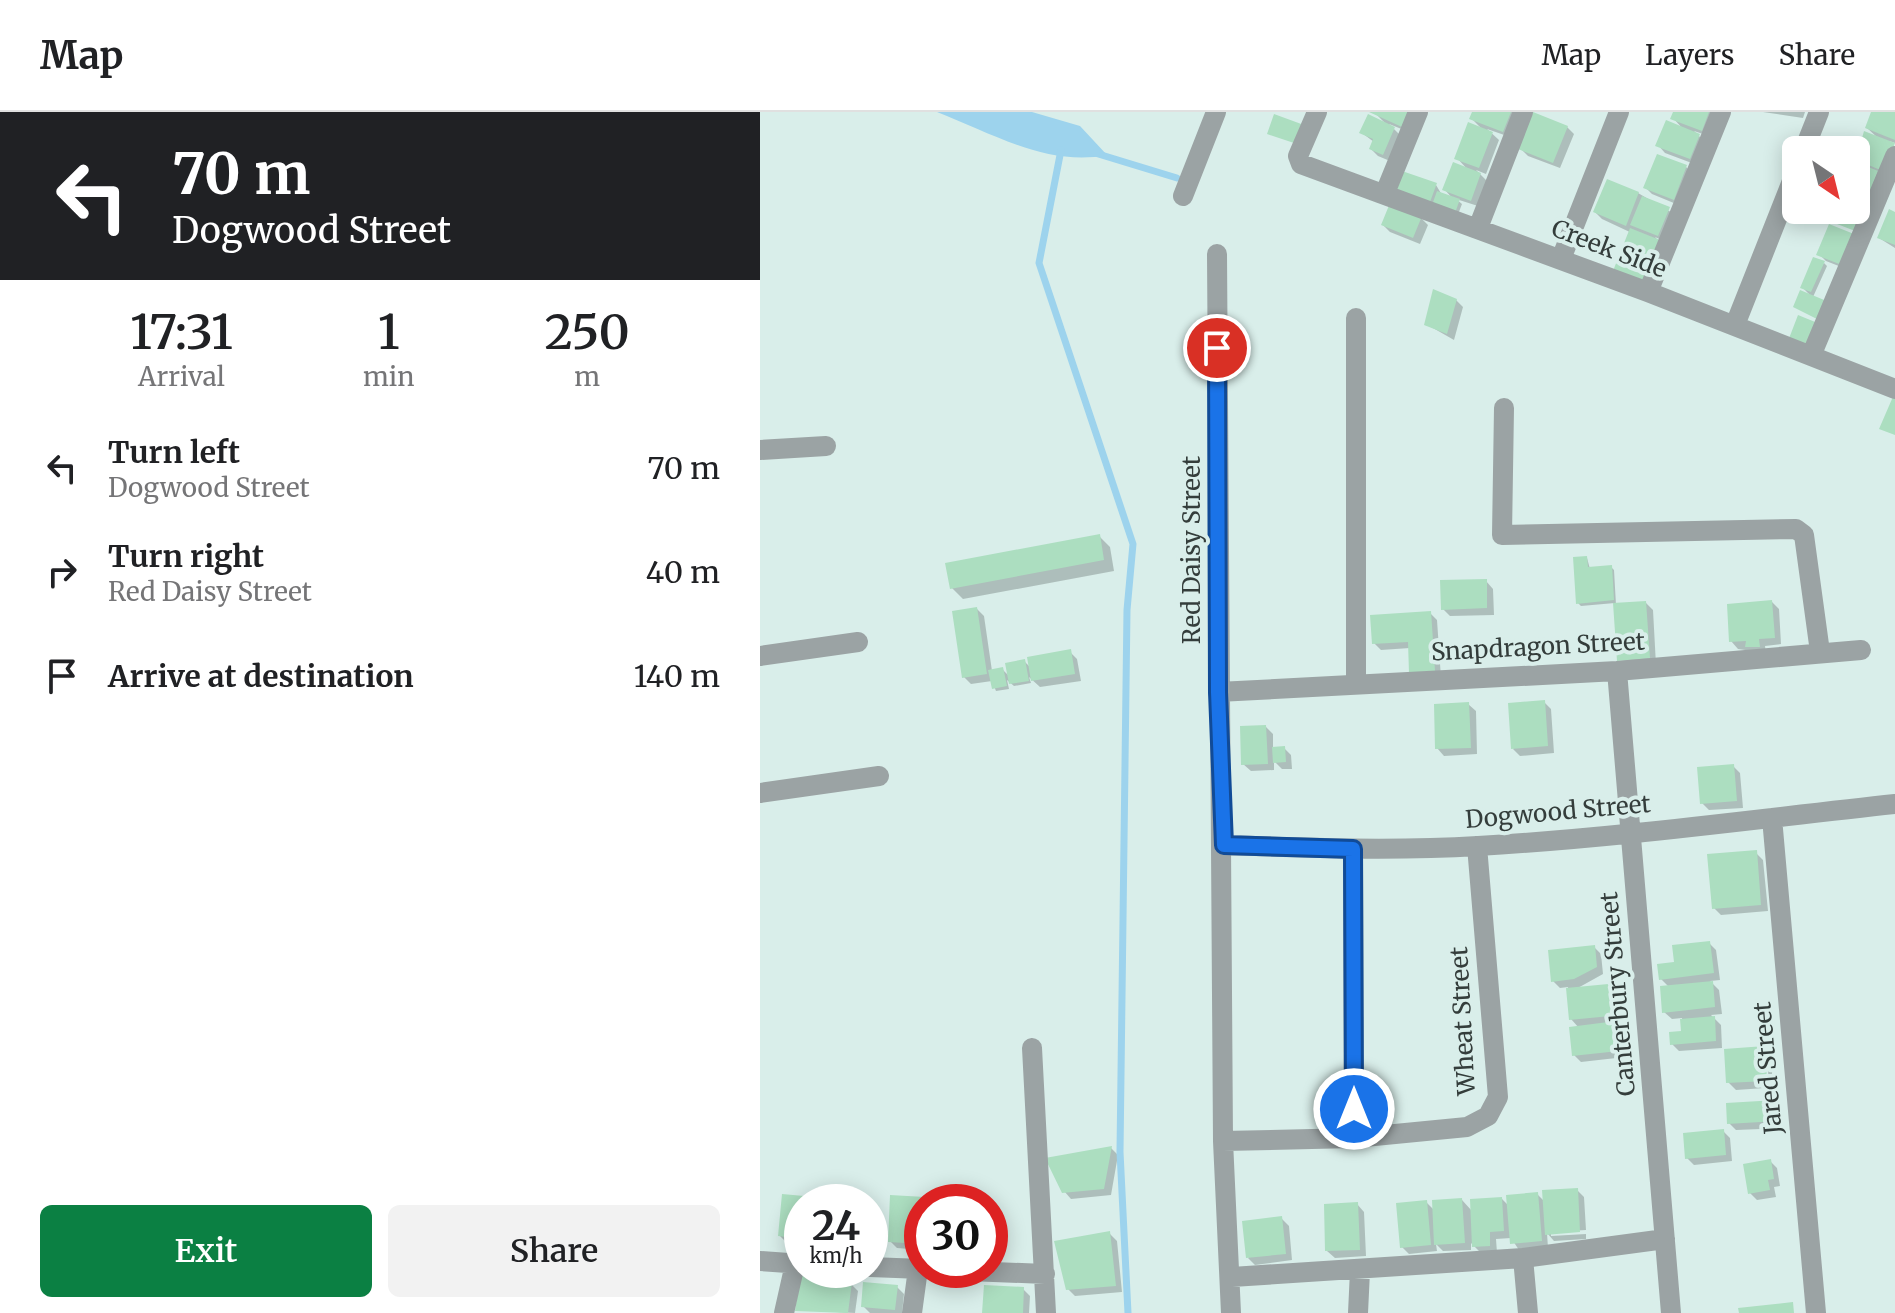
<!DOCTYPE html>
<style>
:root{--surface:#fff;--page:#f2f2f2;--text:#202124;--muted:#757577;--line:#e0e0e0;--accent:#0b8043}
body{margin:0;font-family:Merriweather,serif;background:var(--page);color:var(--text);height:100vh;display:flex;flex-direction:column;font-size:30px;white-space:nowrap}
*{box-sizing:border-box;margin:0}
p{font-size:26px;color:var(--muted)}
.icon{flex:none;width:44px;height:44px;fill:none;stroke:currentColor;stroke-width:2;stroke-linecap:round;stroke-linejoin:round}
.map{position:relative;flex:1;overflow:hidden}
.drawer{display:flex;flex-direction:column;background:var(--surface);width:760px}
.drawer>*{flex:none}
.top-card{background:#202124;color:#fff;overflow:hidden}
.needle{width:52px;rotate:145deg}
.fabs{position:absolute;left:1022px;top:24px;display:grid;gap:16px}
.fabs a{display:grid;place-items:center;width:88px;height:88px;border-radius:12px;background:var(--surface);box-shadow:0 4px 20px #0003;font-size:40px}
.speed{position:absolute;left:24px;top:1072px;display:flex;gap:16px;font-size:40px;font-weight:700;text-align:center}
.speed>*{display:grid;place-content:center;width:104px;height:104px;border-radius:50%;background:var(--surface);box-shadow:0 4px 20px #0003;line-height:1}
.speed small{font-size:20px;font-weight:400}
.speed .limit{border:12px solid #d22;background:#fff;color:#111}
.pin{position:absolute;display:grid;place-items:center;width:68px;height:68px;color:#fff;margin:-34px;border:4px solid #fff;border-radius:50%;box-shadow:0 2px 8px #0007}
.me{position:absolute;width:88px;margin:-44px;rotate:0deg;stroke-linejoin:round;filter:drop-shadow(0 0 6px #0008)}
.turn{display:flex;align-items:center;gap:28px;height:168px;padding:0 40px;font-size:36px}
.turn .icon{width:104px;height:104px;stroke-width:2.5}
.turn b{display:block;font-size:56px;line-height:68px}
.eta{display:flex;justify-content:space-evenly;align-items:center;height:136px;text-align:center}
.eta b{font-size:48px;font-weight:600;line-height:56px}
.primary-button{display:flex;gap:16px;margin-top:auto;padding:16px 40px}
.primary-button a{flex:1;height:92px;border-radius:12px;background:var(--accent);color:#fff;font-size:32px;font-weight:600;line-height:92px;text-align:center}
.primary-button a+a{background:var(--page);color:var(--text)}
ul{padding:0;list-style:none}
li{display:flex;align-items:center;gap:24px;height:104px;padding:0 40px}
li div{flex:1}
li b{display:block;font-size:30px}
li em{font-style:normal}
header{display:flex;align-items:center;gap:48px;box-sizing:border-box;height:112px;padding:0 40px;background:var(--surface);border-bottom:2px solid var(--line)}
header strong{font-size:38px}
nav{display:flex;gap:44px;margin-inline-start:auto;font-size:28px}
main{display:flex;flex:1;min-height:0}
.map>svg:first-child{display:block}
.water{fill:#9dd3ed}
.shadow{fill:#0003}
.lines{fill:none;stroke-linecap:round;stroke-linejoin:round}
.stream{stroke:#9dd3ed;stroke-width:7}
.building{fill:#acdec0}
.minor{stroke:#9ba3a4;stroke-width:20}
.route-casing{stroke:#114b97;stroke-width:20}
.route{stroke:#1a73e8;stroke-width:14}
.labels{text-anchor:middle;stroke-width:8;stroke-linejoin:round;paint-order:stroke}
.street-label{font-size:24px;fill:#343d3b;stroke:#d9eeea}
</style>
<header>
<strong>Map</strong>
<nav><a>Map</a><a>Layers</a><a>Share</a></nav>
</header>
<main>
<section class="drawer">
<div class="top-card">
<div class="turn"><svg class="icon" aria-label="left" viewBox="0 0 24 24"><path d="M17 20v-9H6M10 6l-5 5 5 5"/></svg><div><b>70 m</b>Dogwood Street</div></div>
</div>
<div class="eta">
<div><b>17:31</b><p>Arrival</p></div>
<div><b>1</b><p>min</p></div>
<div><b>250</b><p>m</p></div>
</div>
<ul>
<li><svg class="icon" aria-label="left" viewBox="0 0 24 24"><path d="M17 20v-9H6M10 6l-5 5 5 5"/></svg><div><b>Turn left</b><p>Dogwood Street</p></div><em>70 m</em></li>
<li><svg class="icon" aria-label="right" viewBox="0 0 24 24"><path d="M7 20v-9h11M14 6l5 5-5 5"/></svg><div><b>Turn right</b><p>Red Daisy Street</p></div><em>40 m</em></li>
<li><svg class="icon" aria-label="arrive" viewBox="0 0 24 24"><path d="M6 21V4h12l-3 4 3 4H6"/></svg><div><b>Arrive at destination</b></div><em>140 m</em></li>
</ul>
<div class="primary-button"><a>Exit</a><a>Share</a></div>
</section>
<div class="map">
<svg width="1135" height="1201" viewBox="0 0 1135 1201">
<rect width="100%" height="100%" fill="#d9eeea"/>
<path class="water" d="M177,0h95l48,14 27,29c-59,12 -116,-22 -170,-43z"/>
<path class="shadow" d="M614,0h45l-10,20 -20,-8 12,12 -11,25 -12,-5 -7,-7 3,-7 -12,-9 24,-9z
M714,0h42l-6,25 -23,-8 12,11 -13,34 -10,-4 11,11 -9,25 -22,-7 6,5 -5,13 -53,-21 32,-11 6,10 12,5 -9,-10 23,-20 -11,-12 26,-28 -11,-11z
M915,0h43l-9,24 -15,-5 12,12 -9,22 -32,-12 -7,-8 26,-15 -11,-12z
M1003,0h42l-2,6z
M1114,0h21v31l-6,-2 6,6 -20,56 -19,-8v-30l8,3 -8,-13 9,-22 13,5 -11,-10z
M807,15l7,7 -14,34 -32,-12 -7,-7z
M898,44l28,11 7,7 -12,32 -29,-12 -7,-7z
M878,81l38,22 -10,27 -11,-5 11,12 -64,-30 -7,-7z
M1135,102v34l-16,-10z
M661,106l7,7 -8,19 -30,-12 -7,-7z
M1105,133l-11,27 -28,-11 -7,-7z
M1064,151l3,3 -14,31 11,25 -29,-15 17,-10 -10,-10z
M696,188l7,7 -9,33 -28,-16z
M339,424l11,11 4,24 -151,28 -11,-11z
M827,446l3,11 21,-2 3,3 2,35 30,-2 7,7 3,55 -37,-5 -4,-57 -34,3 -3,-3z
M726,469l7,8 1,26 -44,1 -7,-7z
M1012,490l7,7 2,35 -16,2 1,7 -28,-4 -7,-8z
M217,497l7,7 8,55 10,-2 7,7 15,-15 7,7 39,-16 7,7 4,22 -41,6 -11,-10 2,6 -17,3 -7,-6 2,9 -13,2 -4,-10 -21,3 -7,-7z
M670,501l7,7 4,58 -31,-30 -29,2 -7,-7z
M784,590l7,7 3,44 -34,3 -7,-7z
M708,592l8,7 1,43 -33,2 -7,-8z
M506,615l7,7v15l11,-1 7,7 1,14h-10l-8,-8v9l-23,1 -8,-7z
M973,654l7,7 3,35 -34,2 -7,-7z
M996,741l7,7 5,51 -47,4 -7,-7z
M949,831l7,7 4,30 -10,1 9,9 3,24 -11,1 10,10 1,23 -43,3 -7,-7 11,-11 -1,-15 -10,1 -8,-7 5,-25 -8,-8 15,-16z
M834,835l7,7 2,20 -27,15 42,-4 7,7 2,30h-4l8,8 3,26 -53,6 -7,-7 5,-27 -8,-9 -3,-32 -8,1 -7,-7z
M1004,936l7,7 2,32h-4l-2,-35h-4l2,36 -29,2 -8,-8z
M1016,990l7,7 1,19 -48,2 -7,-7z
M963,1019l7,7 2,23 -38,4 -7,-7z
M351,1036l7,7 -7,40 -40,4 -7,-8z
M1010,1049l7,7 3,18 -6,1 2,10 -19,3 -7,-7z
M817,1078l7,7 2,33 -35,2v4l35,-2v5l-32,2 -7,-8 1,15 -29,2 -8,-12 -15,1 1,14h-16l-10,-10v7l-28,1 -7,-7 1,7 -28,3 -7,-7 24,-45 8,8 28,-10 10,11 30,-12 7,7 28,-12 8,8z
M24,1084l33,6h-15v42l-15,-1 -7,-7z
M164,1087l3,3h-5v48l-25,-2 -7,-7z
M597,1092l7,8 2,44 -31,2 -8,-7z
M521,1106l8,8 3,34 -37,5 -7,-7z
M350,1122l7,7 5,51 -47,4 -7,-7z
M91,1172l7,7 -3,22 -58,-3z
M137,1175l7,7 -2,19h-32l-7,-7z
M263,1177l7,7 -1,17h-45z"/>
<g class="lines">
<path class="stream" d="M301,38l-22,113 94,281 -6,66 -7,542 8,161
M335,41l82,25"/>
</g>
<path class="building" d="M609,0h40l-7,15z
M712,0h39l-8,20 -34,-13z
M773,0l35,14 -15,37 -35,-14z
M913,0h36l-7,19 -32,-12z
M1111,0h24v28l-30,-12z
M514,2l30,11 -7,19 -30,-10z
M608,2l27,13 -12,28 -14,-6 4,-10 -14,-6z
M906,8l34,14 -10,25 -35,-13z
M708,10l25,10 -14,36 -25,-9z
M1104,19l31,12 -12,28 -27,-11z
M897,42l30,11 -13,35 -31,-12z
M693,50l28,11 -10,28 -29,-11z
M1096,50l22,9 -10,26 -12,-5z
M642,59l35,12 -7,19 -35,-13z
M847,67l32,13 -13,34 -33,-14z
M677,79l23,8 -6,17 -23,-8z
M882,84l28,11 -12,29 -28,-11z
M630,91l32,13 -9,22 -32,-13z
M1096,91l9,3 -10,25 -23,-9 5,-12h19z
M1129,97l6,3v33l-18,-7z
M1069,112l30,12 -12,31 -31,-12z
M870,116l30,12 -17,43 -30,-12z
M1053,145l12,4 -14,31 -11,-4z
M673,177l24,10 -10,35 -23,-9z
M1040,178l29,12 -8,19 -28,-14z
M1038,203l22,9 -10,26 -22,-9z
M1135,280v43l-16,-6z
M340,422l4,26 -154,29 -5,-26z
M827,444l1,11 24,-2 2,35 -38,4 -3,-47z
M727,467v29l-46,2 -1,-30z
M1012,488l3,38 -16,1 1,8h-15l1,-6 -17,1 -2,-38z
M886,489l4,57 -33,3 -4,-58z
M217,495l10,67 -25,4 -10,-67z
M671,499l4,60 -26,2 -1,-31 -36,2 -2,-29z
M311,537l4,25 -44,7 -4,-24z
M265,547l4,22 -20,3 -4,-21z
M243,555l4,19 -15,3 -4,-19z
M785,588l3,46 -37,3 -3,-46z
M709,590l2,46 -36,1 -1,-45z
M506,613l2,39 -27,1 -1,-39z
M525,634l1,16 -13,1 -1,-16z
M974,652l3,37 -37,3 -3,-37z
M997,738l4,55 -49,4 -5,-55z
M950,829l4,32 -55,7 -2,-16 17,-2 -2,-17z
M835,833l2,22 -23,12 -23,3 -3,-32z
M953,869l2,26 -53,6 -2,-27z
M859,871l2,32 -52,5 -3,-32z
M955,904l1,25 -46,4 -1,-13 12,-1 -1,-12z
M864,908l4,30 -56,6 -3,-29z
M1005,934l2,35 -41,2 -2,-34z
M1017,988l1,21 -51,3 -1,-21z
M964,1017l2,26 -41,4 -2,-26z
M352,1034l-8,43 -42,4 -17,-35z
M1011,1047l3,20 -6,1 2,10 -22,4 -5,-30z
M818,1076l2,44 -35,3 -3,-45z
M778,1080l4,49 -32,3 -4,-49z
M22,1082l33,3 -1,5h-12v37l-24,-3z
M130,1083l35,2 -3,47 -34,-2z
M742,1085l2,34 -14,1v14l-18,1 -2,-48z
M702,1086l3,45 -31,2 -2,-45z
M667,1088l4,45 -31,3 -4,-45z
M598,1090l2,48 -35,1 -1,-47z
M522,1104l4,38 -40,4 -4,-37z
M350,1119l6,55 -50,4 -12,-49z
M40,1163l52,7 -4,31 -53,-2z
M103,1170l35,3 -3,25 -34,-3z
M224,1173l40,2 -1,26h-41z
M1033,1190l1,11h-55l-1,-5z"/>
<g class="lines">
<path class="minor" d="M557,0l-19,44 3,8 347,128 247,97
M1044,38l15,-38
M625,81l33,-81
M423,84l33,-84
M718,116l45,-116
M457,142l6,887 8,172
M801,147l58,-147
M888,180l73,-180
M596,206v365
M975,213l61,-154
M1051,244l84,-200
M744,296l-2,127 294,-6 8,6 16,117
M0,338l66,-4
M0,544l98,-14
M857,559l54,642
M458,580l399,-21 244,-21
M0,681l119,-17
M1012,706l44,495
M464,733c84,3 170,6 254,1 140,-8 278,-27 417,-42
M593,737l1,289
M272,936l14,265
M463,1029l131,-3 113,-11 21,-11 10,-19 -21,-251
M763,1146l5,55
M0,1149l42,3
M110,1155l52,2
M184,1158l101,4
M472,1165l291,-19 142,-19
M24,1201l11,-49
M152,1201l6,-44
M598,1201l2,-42"/>
</g>
<g class="lines">
<g class="route-casing">
<path id="route" d="M457,236l1,344 6,153 129,4 1,260"/>
</g>
<use href="#route" class="route"/>
</g>
<g class="labels">
<g class="street-label">
<text transform="translate(849 137) rotate(21)" y="8">Creek Side</text>
<text transform="translate(432 438) rotate(-90)" y="8">Red Daisy Street</text>
<text transform="translate(778 535) rotate(-3)" y="8">Snapdragon Street</text>
<text transform="translate(798 700) rotate(-5)" y="8">Dogwood Street</text>
<text transform="translate(858 882) rotate(-95)" y="8">Canterbury Street</text>
<text transform="translate(703 909) rotate(-93)" y="8">Wheat Street</text>
<text transform="translate(1008 956) rotate(-95)" y="8">Jared Street</text>
</g>
</g>
</svg>
<div class="fabs">
<a><svg class="needle" viewBox="-14 -14 28 28"><path d="M0-13l5 13h-10z" fill="#e53935"/><path d="M0 13l5-13h-10z" fill="#757577"/></svg></a>
</div>
<div class="speed"><div>24<small>km/h</small></div><div class="limit">30</div></div>
<div class="pin" style="left:457px;top:236px;background:#d93025"><svg class="icon" aria-label="arrive" viewBox="0 0 24 24"><path d="M6 21V4h12l-3 4 3 4H6"/></svg></div>
<svg class="me" style="left:594px;top:997px" viewBox="-20 -20 40 40"><circle r="17" fill="#1a73e8" stroke="#fff" stroke-width="3"/><path d="M0-11L8 9 0 5-8 9z" fill="#fff"/></svg>
</div>
</main>
